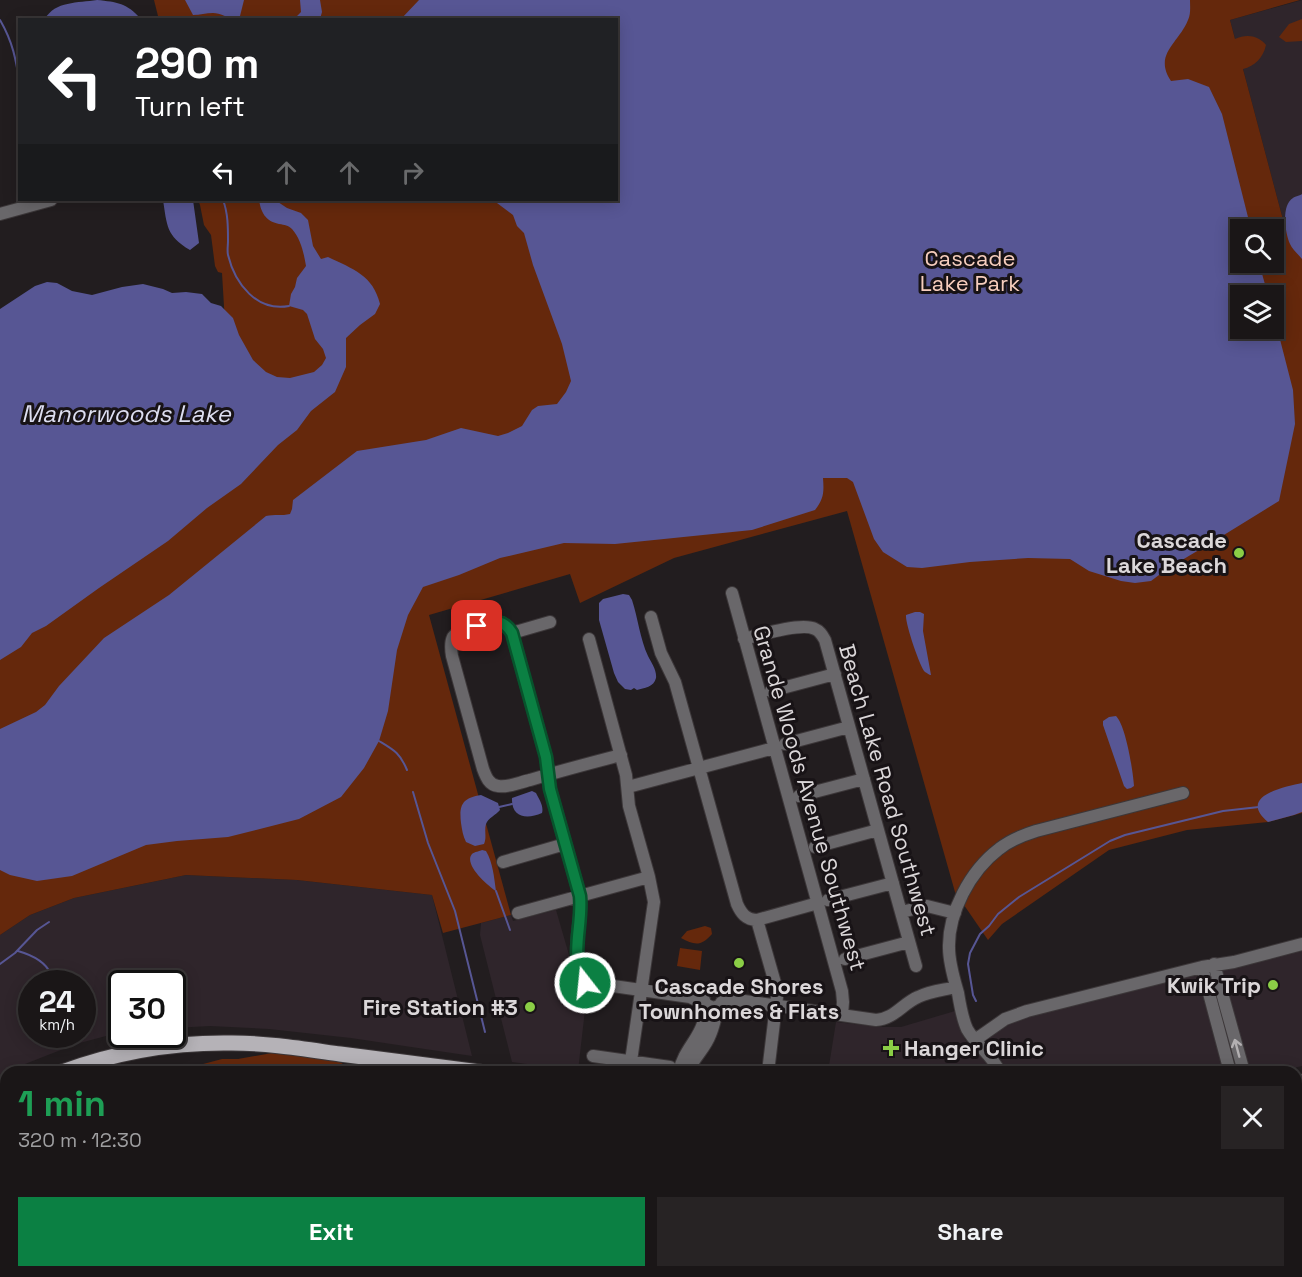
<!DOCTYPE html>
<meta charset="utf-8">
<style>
:root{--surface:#1a1617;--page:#272324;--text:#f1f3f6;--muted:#9f9fa1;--line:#383536;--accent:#0b8043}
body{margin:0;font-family:"Space Grotesk",sans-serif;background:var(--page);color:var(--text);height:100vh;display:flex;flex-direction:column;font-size:22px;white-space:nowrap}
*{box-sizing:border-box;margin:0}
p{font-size:20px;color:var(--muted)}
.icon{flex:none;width:33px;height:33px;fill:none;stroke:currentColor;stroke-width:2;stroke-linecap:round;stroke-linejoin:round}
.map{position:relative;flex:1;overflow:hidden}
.side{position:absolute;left:0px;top:1066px;width:1302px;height:212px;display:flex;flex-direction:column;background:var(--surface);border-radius:18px 18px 0 0;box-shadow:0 3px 15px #0003,0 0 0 2px var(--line)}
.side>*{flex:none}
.guide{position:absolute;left:18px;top:18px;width:600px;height:183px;border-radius:0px;box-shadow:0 3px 15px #0003,0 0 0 2px var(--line);background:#202124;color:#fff;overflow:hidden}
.tools{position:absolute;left:1230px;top:219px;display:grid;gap:12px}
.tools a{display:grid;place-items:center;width:54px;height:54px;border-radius:0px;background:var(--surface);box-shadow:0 3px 15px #0003,0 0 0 2px var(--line);font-size:30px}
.speed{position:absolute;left:18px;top:970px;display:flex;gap:12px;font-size:30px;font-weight:700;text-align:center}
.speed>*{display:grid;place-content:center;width:78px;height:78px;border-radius:50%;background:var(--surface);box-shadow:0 3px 15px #0003,0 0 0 2px var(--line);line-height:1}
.speed small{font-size:15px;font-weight:400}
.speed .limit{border:3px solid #111;border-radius:9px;background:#fff;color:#111}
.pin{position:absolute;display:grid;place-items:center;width:51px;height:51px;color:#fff;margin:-26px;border-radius:12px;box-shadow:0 3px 9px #0006}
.me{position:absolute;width:66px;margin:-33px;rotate:344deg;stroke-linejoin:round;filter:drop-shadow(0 0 4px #0008)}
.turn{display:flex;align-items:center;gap:21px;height:126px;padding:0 18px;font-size:27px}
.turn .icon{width:78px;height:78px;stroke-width:2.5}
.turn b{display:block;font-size:42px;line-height:51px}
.lanes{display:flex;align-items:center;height:57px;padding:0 18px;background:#0003;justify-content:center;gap:30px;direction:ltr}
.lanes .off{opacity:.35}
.round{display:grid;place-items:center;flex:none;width:63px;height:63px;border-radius:0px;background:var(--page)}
.head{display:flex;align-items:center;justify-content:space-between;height:102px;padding:0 18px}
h1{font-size:36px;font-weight:700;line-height:45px;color:#1e9e55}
.action{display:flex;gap:12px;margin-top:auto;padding:12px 18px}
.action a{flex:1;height:69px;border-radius:0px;background:var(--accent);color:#fff;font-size:24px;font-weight:700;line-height:69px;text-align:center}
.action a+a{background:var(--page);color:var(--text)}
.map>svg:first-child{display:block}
.built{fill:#2f252b;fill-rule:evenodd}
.green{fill:#65280c;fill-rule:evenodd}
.water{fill:#575694}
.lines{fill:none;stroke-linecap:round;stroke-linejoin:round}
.stream{stroke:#575694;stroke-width:2}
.minor-casing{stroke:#3c3739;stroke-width:14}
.major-casing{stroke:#3c3739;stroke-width:17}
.minor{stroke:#69676a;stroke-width:12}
.major{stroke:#b5b2b7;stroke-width:15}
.oneway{stroke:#b3b0b2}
.route-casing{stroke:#07532c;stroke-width:15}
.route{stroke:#0b8043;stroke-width:10}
.poi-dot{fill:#8bce46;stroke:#181316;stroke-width:2}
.labels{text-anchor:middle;stroke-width:6;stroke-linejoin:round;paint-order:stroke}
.park-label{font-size:22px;fill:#f6cdbd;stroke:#181316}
.poi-label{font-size:22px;font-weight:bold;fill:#dbd7d9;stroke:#181316;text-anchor:end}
.street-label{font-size:22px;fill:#dbd7d9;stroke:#181316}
.water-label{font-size:24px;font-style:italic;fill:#dddef1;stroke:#181316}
</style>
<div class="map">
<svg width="1302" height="1277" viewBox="0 0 1302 1277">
<rect width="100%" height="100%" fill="#221d1f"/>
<path class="built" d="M1302,0v226l-16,5 -56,-211z
M186,875l111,5 135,15 40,161 -121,-18 -82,-9 -59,-3 -37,2 -1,-44h-50l-1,48 -45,12 -51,20 -25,12v-141l30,-20 44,-17zM32,984h50v51h-50z
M556,910l29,100 -7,61 -66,-9 -32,-127 1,-12 30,-8 2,6z
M1302,948v118l-26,6h-269l-4,-9 -17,-24 17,-13 25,-10z
M955,1011l5,18 6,12 16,16 10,15h-164l8,-50 45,5h20z
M1302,1103v68l-6,2v-68z"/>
<path class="green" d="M154,0h1146l-70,20 5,19c11,-5 23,-4 31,6 -3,13 -11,21 -23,24l43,162 16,3v579l-34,9 -81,8 -78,20 -107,74 -14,16 -33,-48 -108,-381 -173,47 -94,45 -10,-29 -141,41 82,300 -68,18 -11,-38 -135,-15 -111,-5 -112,23 -44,17 -30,20v-400l234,-62 -12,-200 -4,-1 -3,-6 -4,-31 -7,-10 -4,-20 -2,-5h418v-180h-457zM1240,230h34v32h-34zM1240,296h34v32h-34z
M1302,19v22l-16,1 -7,-5 10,-13z
M705,926l6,2 1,6c-11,13 -18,11 -31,4l6,-7z
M680,948l22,3 -2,19 -23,-4z
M272,1053c14,1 61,2 71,11 2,3 4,6 5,8h-175l49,-13h16z
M0,1184l6,25v63l-6,-13z
M1302,1235v42h-20l-18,-4 -18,4h-73l12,-5h111v-36z
M46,1272h51l2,5h-49z
M497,1272h72l4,5h-75z"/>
<path class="water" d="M97,0c20,2 30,3 44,19h-96c10,-18 33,-16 52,-19z
M185,0h59l-4,16c-9,6 -17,-3 -27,-3 -7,0 -13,2 -20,2z
M300,0h20l2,12 -2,7h-50l4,-2h22l5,-5z
M419,0h771c0,6 1,14 -2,20 -9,23 -35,34 -17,61l17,-2 21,8 13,27 29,115 -11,1v32l19,1 9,32 -28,1v32h34v-12l19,74 2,34 -16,77 -60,37 -52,31 -16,12 -16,2 -14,-2 -32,-10 -19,-12 -42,-1 -58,4 -48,6 -15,-1 -24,-15 -9,-13 -21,-57 -6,-4h-24c1,14 1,21 -8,32l-63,20 -137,14 -51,-1 -64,15 -41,17 -36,12 -15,28 -11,35 -9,61 -9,30 -15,27 -23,29 -42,22 -71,18 -51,4 -31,4 -74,31 -35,5 -27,-6 -10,-5v-141l36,-17 9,-7 14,-19 45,-48 65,-43 97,-79c8,-2 16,0 24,-2l2,-5 1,-9 64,-49 69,-11 35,-12 37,8 10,-3 14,-7 10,-16 6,-4 19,-2 9,-12 5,-11 -9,-37 -29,-79 -9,-32 -7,-7 -4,-11 -20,-15h123v-180l-215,-1z
M1302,194v65c-4,-5 -10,-10 -12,-15 -5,-11 -9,-39 3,-46 1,-1 8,-3 9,-4z
M163,200h30l6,43 -9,7c-24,-14 -23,-25 -27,-50z
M259,200h16l12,8 14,5 7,7 5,26 8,13 7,-2c25,12 45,18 52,47l-5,10 -15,11 -14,13v29l-11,25 -24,19 -14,19 -19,15 -37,39 -34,24 -39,33 -69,47 -53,38 -14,7 -11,14 -21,13v-351l35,-23 12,-4 10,1 15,8 20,4 30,-8 21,-3 20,5 9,4 14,-1 16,2 9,9 10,3 12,12 6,17 14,25 13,12 11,5 13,1 24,-6 8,-7 4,-7 -3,-9 -8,-10 -8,-25 -4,-4 -14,-4 2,-12 4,-7 2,-9 9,-12c-2,-12 -5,-27 -14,-37 -4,-4 -7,-4 -13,-5 -14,-3 -18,-12 -20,-24z
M623,594l6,1 3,5c6,18 8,39 16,56 3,6 9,14 8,22 -2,9 -12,10 -19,12l-3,-2 -3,2 -6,-1 -7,-7 -4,-9 -15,-53v-17l4,-4z
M915,612h5l4,2 -1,17 8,44h-1c-2,-1 -3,-2 -5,-3 -5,-5 -20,-49 -19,-57z
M1116,716c10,10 17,55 18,70l-3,2 -4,1 -3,-3 -21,-61v-4l6,-4z
M1302,783v29l-8,3 -26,7c-31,-26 16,-35 34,-39z
M532,791l4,2c3,6 8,13 6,20 -16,7 -31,4 -30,-15z
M481,795l17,8 2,7c-4,5 -12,8 -14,14 -2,7 1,13 -2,20l-9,2 -9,-4c-3,-6 -4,-12 -5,-19 -2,-18 1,-25 20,-28z
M482,850l4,1c7,12 8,26 10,40 -8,-5 -33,-27 -24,-37 2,-2 8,-3 10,-4z"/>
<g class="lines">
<path class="stream" d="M0,20c13,22 16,40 20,65
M223,200c5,13 5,27 5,41 0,4 -1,10 0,14 7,29 29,57 61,51
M379,741c15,9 21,12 28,29
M413,792l15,51 27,68 30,121
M499,807l13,-3
M496,891l14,39
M18,951c14,4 27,10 33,23
M0,964l15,-11 22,-23 12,-8
M976,1001l-3,-6 -5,-31 2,-11 10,-19 9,-8 9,-12 21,-17 91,-56 15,-6 98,-24 36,-4"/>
<g class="minor-casing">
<path id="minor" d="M0,214l51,-14
M732,593l110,398 1,11 -1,13
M651,617l10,36 14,29 62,222c4,9 9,16 20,16l61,-17
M512,633l38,-11
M589,639l37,136 3,31 20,71 5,25 -23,159
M744,639c15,-4 58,-17 71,-10 5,2 7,6 10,11l91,326
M771,691l64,-17
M785,744l64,-17
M621,755c-31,8 -61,16 -91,25 -10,2 -22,8 -32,6 -9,-1 -12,-9 -15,-17l-31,-113c-1,-6 -2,-13 1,-19 5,-8 40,-18 49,-14 4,2 7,6 10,10l34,124c2,11 2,21 4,32l30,107c3,30 -12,58 5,87l5,2 9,-1 91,13 23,11 24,-8
M628,787l146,-39
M799,796l65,-17
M815,847l63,-17
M503,862l62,-18
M828,900l65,-17
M901,912l26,-6 28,7
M518,913l131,-36
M757,920l18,63 2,14 -9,75
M845,959l64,-17
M1214,964l30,108
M1202,967l28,105
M690,997h6l14,-7 5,-1 22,11 139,20c18,-1 26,-16 42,-23 12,-6 26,-7 38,-10
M975,1040l30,-21 22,-8 175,-44 32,-5 68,-18
M593,1056l77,11
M724,1071l13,1
M679,1072c6,-29 31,-38 25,-72
M688,1072c5,-14 17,-23 22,-37 5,-11 5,-21 11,-32
M1000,1072c-8,-17 -24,-27 -33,-43 -5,-11 -7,-24 -9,-36 -4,-14 -9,-30 -9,-45 -1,-35 21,-77 50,-99 10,-8 24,-14 37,-18l147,-38
M0,1134l6,9
M0,1155l6,13
M1296,1233h6
M32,1272l3,5
M152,1272l1,5
M212,1272l2,5
M270,1272l1,5
M854,1272l2,5
M1056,1272l1,5
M783,1277l6,-5
M1159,1277l15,-5"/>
</g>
<g class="major-casing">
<path id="major" d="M62,1072c54,-20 112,-30 170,-29 36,0 72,6 108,11 47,6 94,12 140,18
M1296,1084l6,-2
M0,1099l6,-3
M1296,1099l6,-2"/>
</g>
<use href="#minor" class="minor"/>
<use href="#major" class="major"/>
</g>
<defs><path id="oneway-shaft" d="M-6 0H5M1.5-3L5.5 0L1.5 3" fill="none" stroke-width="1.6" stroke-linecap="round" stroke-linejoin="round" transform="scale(1.5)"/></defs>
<use class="oneway" href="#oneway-shaft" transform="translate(1237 1048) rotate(-105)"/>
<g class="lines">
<g class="route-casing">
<path id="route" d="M477,626c15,-4 25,-9 35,7l34,124 4,32 30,107c3,30 -11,59 5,87"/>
</g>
<use href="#route" class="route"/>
</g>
<g class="poi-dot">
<circle cx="1239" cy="553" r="6"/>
<circle cx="739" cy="963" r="6"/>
<circle cx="1273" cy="985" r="6"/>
<circle cx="530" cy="1007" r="6"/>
<path d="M888 1039h6v6h6v6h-6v6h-6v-6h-6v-6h6z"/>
</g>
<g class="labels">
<g class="park-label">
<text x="970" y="266">Cascade<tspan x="970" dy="25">Lake Park</tspan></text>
</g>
<g class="poi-label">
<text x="1227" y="548">Cascade<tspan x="1227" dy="25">Lake Beach</tspan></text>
<text x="1261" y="993">Kwik Trip</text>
<text x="739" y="994" text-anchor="middle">Cascade Shores<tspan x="739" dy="25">Townhomes &amp; Flats</tspan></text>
<text x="518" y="1015">Fire Station #3</text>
<text x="904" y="1056" text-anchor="start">Hanger Clinic</text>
</g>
<g class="street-label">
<text transform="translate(888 790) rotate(74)" y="8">Beach Lake Road Southwest</text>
<text transform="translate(810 798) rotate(74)" y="8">Grande Woods Avenue Southwest</text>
</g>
<g class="water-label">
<text x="126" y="422">Manorwoods Lake</text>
</g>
</g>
</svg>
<div class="tools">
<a><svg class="icon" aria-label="search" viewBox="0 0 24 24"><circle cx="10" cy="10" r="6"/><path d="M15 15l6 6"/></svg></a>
<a><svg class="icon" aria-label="layers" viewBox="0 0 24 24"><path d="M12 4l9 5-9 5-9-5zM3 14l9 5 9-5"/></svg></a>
</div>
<div class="speed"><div>24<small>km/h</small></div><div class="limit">30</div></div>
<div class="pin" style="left:477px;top:626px;background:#d93025"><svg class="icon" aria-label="arrive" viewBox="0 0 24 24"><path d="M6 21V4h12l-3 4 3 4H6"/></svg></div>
<svg class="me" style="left:585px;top:983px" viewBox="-20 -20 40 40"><circle r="17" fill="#0b8043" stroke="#fff" stroke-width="3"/><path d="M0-11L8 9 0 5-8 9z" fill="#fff"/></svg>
<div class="guide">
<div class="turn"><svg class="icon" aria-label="left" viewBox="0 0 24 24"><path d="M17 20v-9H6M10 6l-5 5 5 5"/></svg><div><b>290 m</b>Turn left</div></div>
<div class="lanes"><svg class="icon" aria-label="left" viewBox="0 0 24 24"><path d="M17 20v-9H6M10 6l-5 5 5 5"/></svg><svg class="icon off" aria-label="ahead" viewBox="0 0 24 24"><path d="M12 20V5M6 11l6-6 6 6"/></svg><svg class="icon off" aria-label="ahead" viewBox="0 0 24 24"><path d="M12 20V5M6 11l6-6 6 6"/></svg><svg class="icon off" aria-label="right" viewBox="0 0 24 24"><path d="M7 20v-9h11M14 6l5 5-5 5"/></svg></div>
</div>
<section class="side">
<div class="head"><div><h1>1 min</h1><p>320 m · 12:30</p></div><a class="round"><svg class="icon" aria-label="close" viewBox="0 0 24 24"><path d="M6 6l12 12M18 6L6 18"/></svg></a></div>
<div class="action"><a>Exit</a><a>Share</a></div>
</section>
</div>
